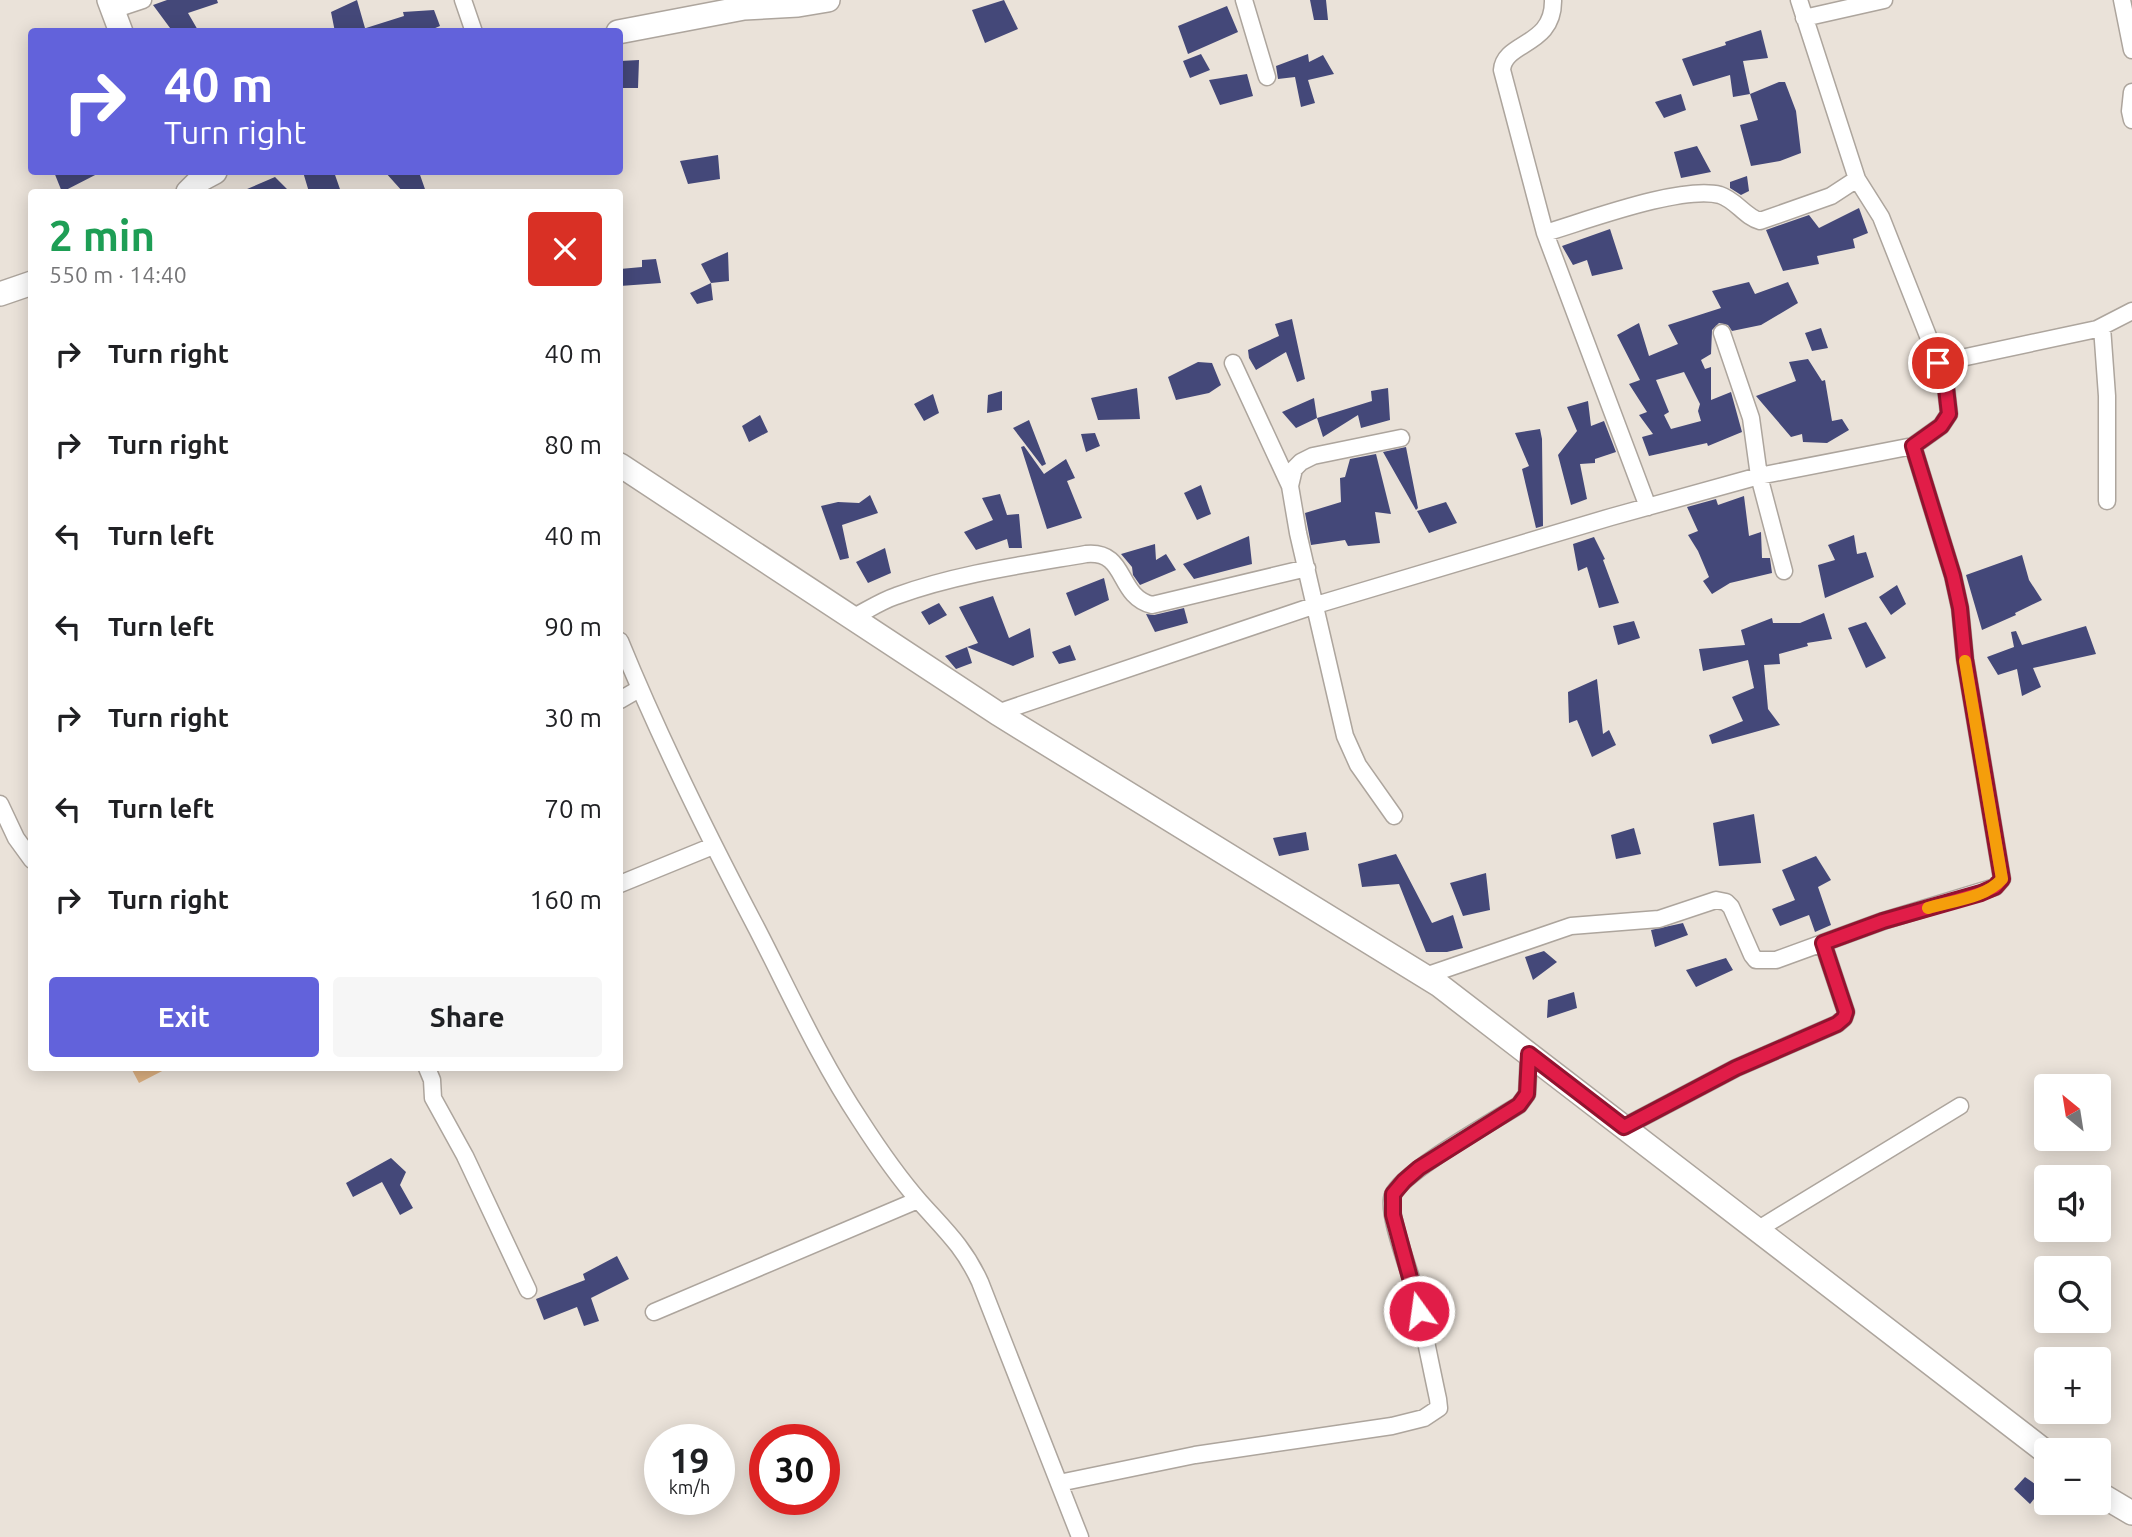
<!DOCTYPE html>
<meta charset="utf-8">
<style>
:root{--surface:#fff;--page:#f6f6f6;--text:#202124;--muted:#757577;--accent:#6262db}
body{margin:0;font-family:Ubuntu,sans-serif;background:var(--page);color:var(--text);height:100vh;display:flex;flex-direction:column;font-size:26px;white-space:nowrap}
*{box-sizing:border-box;margin:0}
p{font-size:23px;color:var(--muted)}
.icon{flex:none;width:38px;height:38px;fill:none;stroke:currentColor;stroke-width:2;stroke-linecap:round;stroke-linejoin:round}
.map{position:relative;flex:1;overflow:hidden}
.panel{position:absolute;left:28px;top:189px;width:595px;height:882px;display:flex;flex-direction:column;background:var(--surface);border-radius:7px;box-shadow:0 4px 18px #0003}
.panel>*{flex:none}
.guide{position:absolute;left:28px;top:28px;width:595px;height:147px;border-radius:7px;box-shadow:0 4px 18px #0003;background:#6262db;color:#fff;overflow:hidden}
.needle{width:46px;rotate:330deg}
.buttons{position:absolute;left:2034px;top:1074px;display:grid;gap:14px}
.buttons a{display:grid;place-items:center;width:77px;height:77px;border-radius:7px;background:var(--surface);box-shadow:0 4px 18px #0003;font-size:35px}
.speed{position:absolute;left:644px;top:1424px;display:flex;gap:14px;font-size:35px;font-weight:700;text-align:center}
.speed>*{display:grid;place-content:center;width:91px;height:91px;border-radius:50%;background:var(--surface);box-shadow:0 4px 18px #0003;line-height:1}
.speed small{font-size:18px;font-weight:400}
.speed .limit{border:10px solid #d22;background:#fff;color:#111}
.pin{position:absolute;display:grid;place-items:center;width:60px;height:60px;color:#fff;margin:-30px;border:4px solid #fff;border-radius:50%;box-shadow:0 2px 7px #0007}
.me{position:absolute;width:77px;margin:-38px;rotate:346deg;stroke-linejoin:round;filter:drop-shadow(0 0 5px #0008)}
.turn{display:flex;align-items:center;gap:24px;height:147px;padding:0 21px;font-size:32px}
.turn .icon{width:91px;height:91px;stroke-width:2.5}
.turn b{display:block;font-size:49px;line-height:60px}
.round{display:grid;place-items:center;flex:none;width:74px;height:74px;border-radius:7px;background:var(--page)}
.head{display:flex;align-items:center;justify-content:space-between;height:119px;padding:0 21px}
h1{font-size:42px;font-weight:700;line-height:52px;color:#1e9e55}
.primary-button{display:flex;gap:14px;margin-top:auto;padding:14px 21px}
.primary-button a{flex:1;height:80px;border-radius:7px;background:var(--accent);color:#fff;font-size:28px;font-weight:700;line-height:80px;text-align:center}
.primary-button a+a{background:var(--page);color:var(--text)}
ul{padding:0;list-style:none}
li{display:flex;align-items:center;gap:21px;height:91px;padding:0 21px}
li div{flex:1}
li b{display:block;font-size:26px}
li em{font-style:normal}
.map>svg:first-child{display:block}
.green{fill:#daae7f}
.building{fill:#444879;fill-rule:evenodd}
.lines{fill:none;stroke-linecap:round;stroke-linejoin:round}
.street-casing{stroke:#ada59d;stroke-width:19}
.secondary-casing{stroke:#ada59d;stroke-width:26}
.street{stroke:#fff;stroke-width:16}
.secondary{stroke:#fff;stroke-width:23}
.route-casing{stroke:#92132f;stroke-width:18}
.route{stroke:#e11d48;stroke-width:12}
.slow{stroke:#f59e0b;stroke-width:12}
</style>
<div class="map">
<svg width="2132" height="1537" viewBox="0 0 2132 1537">
<rect width="100%" height="100%" fill="#eae2d9"/>
<path class="green" d="M131,1068h37l-29,15z"/>
<path class="building" d="M167,0h50l1,3 -30,10 11,19h-26l-20,-27z
M357,0l8,28 -10,4h-20l-4,-20z
M1004,0l14,29 -33,14 -13,-33z
M1310,0h16l2,20h-14z
M1227,6l11,26 -50,22 -10,-28z
M434,10l6,16 -14,6h-60v-4l38,-12 -1,-4z
M1761,30l7,28 -25,3 7,33 -17,3 -3,-22 -37,11 -11,-27 44,-14 -1,-3z
M1201,54l9,16 -20,8 -7,-17z
M1308,54l1,8 14,-7 11,19 -26,6 7,23 -14,4 -6,-30 -17,2 -2,-13z
M639,60l-1,28h-18v-27z
M1247,74l6,22 -33,9 -11,-25z
M1779,82h6l11,29 5,42 -21,8 -29,5 -11,-41 18,-5 -8,-26z
M1681,94l5,16 -22,8 -9,-16z
M1697,146l14,26 -30,6 -7,-26z
M718,155l2,24 -32,5 -8,-23z
M54,172h47l-39,20z
M303,172h31l7,20h-32z
M385,172h34l7,20h-23z
M1747,176l2,15 -8,4 -11,-7v-6z
M275,177l15,15h-50z
M1859,208l9,25 -15,6 2,9 -38,8 2,8 -36,7 -17,-41 43,-15 10,13z
M1610,229l13,40 -31,7 -5,-16 -14,5 -11,-19z
M728,252l1,29 -18,2 -10,-19z
M656,259l5,24 -41,3v-17l22,-2v-7z
M1749,282l6,12 33,-12 10,21 -37,22 -29,6 -4,-6 -9,-2 -7,7 -1,24 -10,6 4,9 6,-2v33l20,-8 11,40 -34,14 -1,-3 -58,13 -7,-19 11,-3 -14,-19 8,-3 -18,-28 11,-4 -23,-45 22,-12 10,33 29,-12 -10,-19 53,-17 -9,-17zM1684,372l16,32 -2,7 3,10 -30,8 -7,-14 5,-3 -13,-32z
M711,283l2,17 -16,4 -7,-11z
M1292,319l13,60 -8,3 -11,-30 -30,18 -7,-12 -1,-8 31,-14 -4,-12z
M1821,328l7,20 -16,3 -7,-18z
M1808,359l14,22 3,-1 7,41 10,-2 7,11 -22,13 -24,-1 -1,-8 -11,3 -35,-41 40,-15 -7,-19z
M1198,362l14,1 9,22 -12,8 -33,7 -8,-23z
M1137,388l3,31 -42,1 -7,-22z
M1388,388l2,32 -29,8 -3,-13 -35,22 -6,-19 55,-17 -1,-10z
M1002,391v19l-15,3 1,-18z
M933,394l6,19 -15,8 -10,-17z
M1314,398l3,20 -21,10 -14,-16z
M1588,401l3,25 13,-5 12,31 -21,7v4l-15,1 7,35 -16,6 -13,-50 19,-24 -10,-24z
M760,415l8,17 -19,10 -7,-16z
M1029,420l17,44 -4,2 -29,-38z
M1540,429l2,10 1,87 -7,2 -14,-59 7,-3 -14,-33z
M1095,433l5,13 -14,6 -5,-18z
M1024,446l20,28 22,-15 9,19 -8,3 15,37 -35,11 -26,-82z
M1406,447l12,61 -2,2 -33,-58z
M1376,454l15,60 -16,-2 5,31 -32,3 -3,-6 -34,5 -6,-32 36,-11 -1,-24 5,-1 5,-18z
M1201,485l10,29 -14,6 -13,-27z
M1000,494l7,21 12,-1 3,34h-13l-2,-9 -31,11 -12,-18 29,-12 -11,-22z
M870,495l8,18 -36,12 7,33 -9,2 -19,-54 17,-4 21,1z
M1744,496l5,40 12,-4 1,26h8l2,15 -42,10 -18,11 -9,-13 6,-4 -11,-26 -10,-16 10,-4 -11,-24 29,-8 2,6z
M1446,502l11,21 -28,10 -12,-22z
M1854,535l3,19 9,-2 8,25 -49,21 -7,-33 17,-5 -7,-15z
M1249,536l3,28 -58,15 -11,-15z
M1594,537l11,22 -2,1 16,43 -20,5 -12,-41 -9,4 -5,-27z
M1155,544l1,16 10,-6 10,16 -36,15 -7,-10 -1,-8 -11,-13z
M885,548l6,25 -23,10 -12,-21z
M2022,555l7,25 13,20 -27,13 1,2 -34,15 -16,-55z
M1104,578l5,22 -34,16 -9,-23z
M1897,585l9,19 -15,11 -12,-18z
M993,596l16,42 21,-10 4,29 -21,9 -46,-19 11,-4 -19,-36z
M939,603l8,12 -18,10 -8,-13z
M1184,608l4,15 -33,9 -9,-18 8,1z
M1824,613l8,26 -25,4 1,3 -29,8 1,10 -16,1 4,44 12,16 -68,19 -3,-9 34,-14 -11,-24 22,-9 -6,-28 -45,11 -4,-22 46,-4 -4,-15 31,-12 1,5h27z
M1634,621l6,17 -22,7 -5,-19z
M1866,622l20,36 -20,10 -18,-40z
M2086,626l10,28 -63,14 8,19 -19,9 -5,-27 -19,6 -11,-18 27,-10 -3,-15 5,-1 6,14z
M1070,645l6,15 -17,4 -7,-12z
M967,647l5,16 -16,6 -11,-13z
M1597,679l6,55 6,-4 7,15 -24,12 -15,-37 -8,3 -1,-31z
M1754,814l7,49 -42,3 -6,-43z
M1634,828l7,26 -25,5 -5,-24z
M1306,832l3,18 -30,6 -6,-18z
M1396,854l36,69 21,-8 10,33 -16,4h-21l-27,-68 -37,3 -4,-23z
M1816,856l15,24 -13,7 13,38 -16,7 -6,-17 -29,11 -8,-17 23,-9 -13,-30z
M1486,873l4,37 -27,6 -13,-33z
M1683,923l5,12 -33,12 -4,-17z
M1544,951l13,11 -24,18 -8,-23z
M1726,958l7,12 -37,17 -10,-17z
M1574,992l3,16 -30,10 1,-18z
M391,1158l15,14 -6,13 13,23 -13,7 -18,-33 -29,15 -7,-14z
M617,1256l12,23 -38,19 8,23 -15,5 -7,-19 -33,13 -8,-21 49,-19 -2,-6z
M2025,1477l17,12 -12,15 -16,-15z"/>
<g class="lines">
<g class="street-casing">
<path id="street" d="M463,0l11,32
M1244,0l23,77
M1553,0c1,47 -49,41 -51,70l43,163 103,274
M2122,0l10,50
M113,10l30,-10
M1804,18l80,-18
M2132,92l-2,19 2,9
M1545,233c41,-12 136,-48 175,-38 16,5 25,22 40,26l71,-25 26,-17
M2102,327l5,69v105
M1722,333l29,85 8,58 25,95
M1233,363l57,123
M1938,363l159,-34 35,-18
M852,618c14,-7 29,-17 44,-22 60,-22 126,-31 190,-42 42,-4 30,42 66,51l155,-37
M620,641c40,98 87,193 137,288 33,64 63,131 103,191 18,28 38,57 60,82 25,28 44,45 60,80l100,255
M620,700l19,-11
M997,713l319,-108 295,-88 148,-41 154,-30 28,-20 8,-12 -4,-35 -64,-162 -24,-38 -58,-179
M0,804l16,34 16,22
M1394,816l-36,-51 -13,-29 -47,-203 -8,-47 4,-17 7,-7 12,-6 88,-18
M620,884l93,-38
M1425,976l146,-50 88,-7 57,-19 10,2 5,5 21,48 4,5h20l107,-39 112,-34 7,-8 -37,-220 -5,-51 -7,-32 -40,-130
M427,1068l5,12 1,18 32,58 63,134
M1624,1127l112,-59 101,-44 7,-6 2,-6 -23,-69
M1757,1230l203,-124
M654,1312l264,-112
M1059,1483l136,-28 197,-29 32,-8 15,-10 -1,-9c-8,-37 -15,-74 -24,-111 -5,-19 -28,-77 -21,-93 9,-23 101,-74 126,-90l8,-11 2,-40"/>
</g>
<g class="secondary-casing">
<path id="secondary" d="M109,0l12,32
M618,32l126,-24 54,-3 30,-5
M188,192l12,-12 15,-8
M0,294l32,-11
M620,465l377,248 442,272 607,467
M2098,1493l34,20"/>
</g>
<use href="#street" class="street"/>
<use href="#secondary" class="secondary"/>
</g>
<g class="lines">
<g class="route-casing">
<path id="route" d="M1419,1311l-26,-96v-21l11,-13 15,-13 100,-63 8,-11 2,-40 95,73 112,-59 101,-44 7,-6 2,-6 -23,-69 60,-22 98,-28 14,-6 7,-8 -37,-220 -5,-51 -7,-32 -40,-130 28,-20 8,-12 -4,-35 -7,-16"/>
</g>
<use href="#route" class="route"/>
<path class="slow" d="M1928,908c23,-7 58,-10 74,-29l-37,-218"/>
</g>
</svg>
<div class="buttons">
<a><svg class="needle" viewBox="-14 -14 28 28"><path d="M0-13l5 13h-10z" fill="#e53935"/><path d="M0 13l5-13h-10z" fill="#757577"/></svg></a>
<a><svg class="icon" aria-label="sound" viewBox="0 0 24 24"><path d="M4 9h4l5-4v14l-5-4H4zM17 9q2 3 0 6"/></svg></a>
<a><svg class="icon" aria-label="search" viewBox="0 0 24 24"><circle cx="10" cy="10" r="6"/><path d="M15 15l6 6"/></svg></a>
<a>+</a>
<a>−</a>
</div>
<div class="speed"><div>19<small>km/h</small></div><div class="limit">30</div></div>
<div class="pin" style="left:1938px;top:363px;background:#d93025"><svg class="icon" aria-label="arrive" viewBox="0 0 24 24"><path d="M6 21V4h12l-3 4 3 4H6"/></svg></div>
<svg class="me" style="left:1419px;top:1311px" viewBox="-20 -20 40 40"><circle r="17" fill="#e11d48" stroke="#fff" stroke-width="3"/><path d="M0-11L8 9 0 5-8 9z" fill="#fff"/></svg>
<div class="guide">
<div class="turn"><svg class="icon" aria-label="right" viewBox="0 0 24 24"><path d="M7 20v-9h11M14 6l5 5-5 5"/></svg><div><b>40 m</b>Turn right</div></div>
</div>
<section class="panel">
<div class="head"><div><h1>2 min</h1><p>550 m · 14:40</p></div><a class="round" style="background:#d93025;color:#fff"><svg class="icon" aria-label="close" viewBox="0 0 24 24"><path d="M6 6l12 12M18 6L6 18"/></svg></a></div>
<ul>
<li><svg class="icon" aria-label="right" viewBox="0 0 24 24"><path d="M7 20v-9h11M14 6l5 5-5 5"/></svg><div><b>Turn right</b></div><em>40 m</em></li>
<li><svg class="icon" aria-label="right" viewBox="0 0 24 24"><path d="M7 20v-9h11M14 6l5 5-5 5"/></svg><div><b>Turn right</b></div><em>80 m</em></li>
<li><svg class="icon" aria-label="left" viewBox="0 0 24 24"><path d="M17 20v-9H6M10 6l-5 5 5 5"/></svg><div><b>Turn left</b></div><em>40 m</em></li>
<li><svg class="icon" aria-label="left" viewBox="0 0 24 24"><path d="M17 20v-9H6M10 6l-5 5 5 5"/></svg><div><b>Turn left</b></div><em>90 m</em></li>
<li><svg class="icon" aria-label="right" viewBox="0 0 24 24"><path d="M7 20v-9h11M14 6l5 5-5 5"/></svg><div><b>Turn right</b></div><em>30 m</em></li>
<li><svg class="icon" aria-label="left" viewBox="0 0 24 24"><path d="M17 20v-9H6M10 6l-5 5 5 5"/></svg><div><b>Turn left</b></div><em>70 m</em></li>
<li><svg class="icon" aria-label="right" viewBox="0 0 24 24"><path d="M7 20v-9h11M14 6l5 5-5 5"/></svg><div><b>Turn right</b></div><em>160 m</em></li>
</ul>
<div class="primary-button"><a>Exit</a><a>Share</a></div>
</section>
</div>
